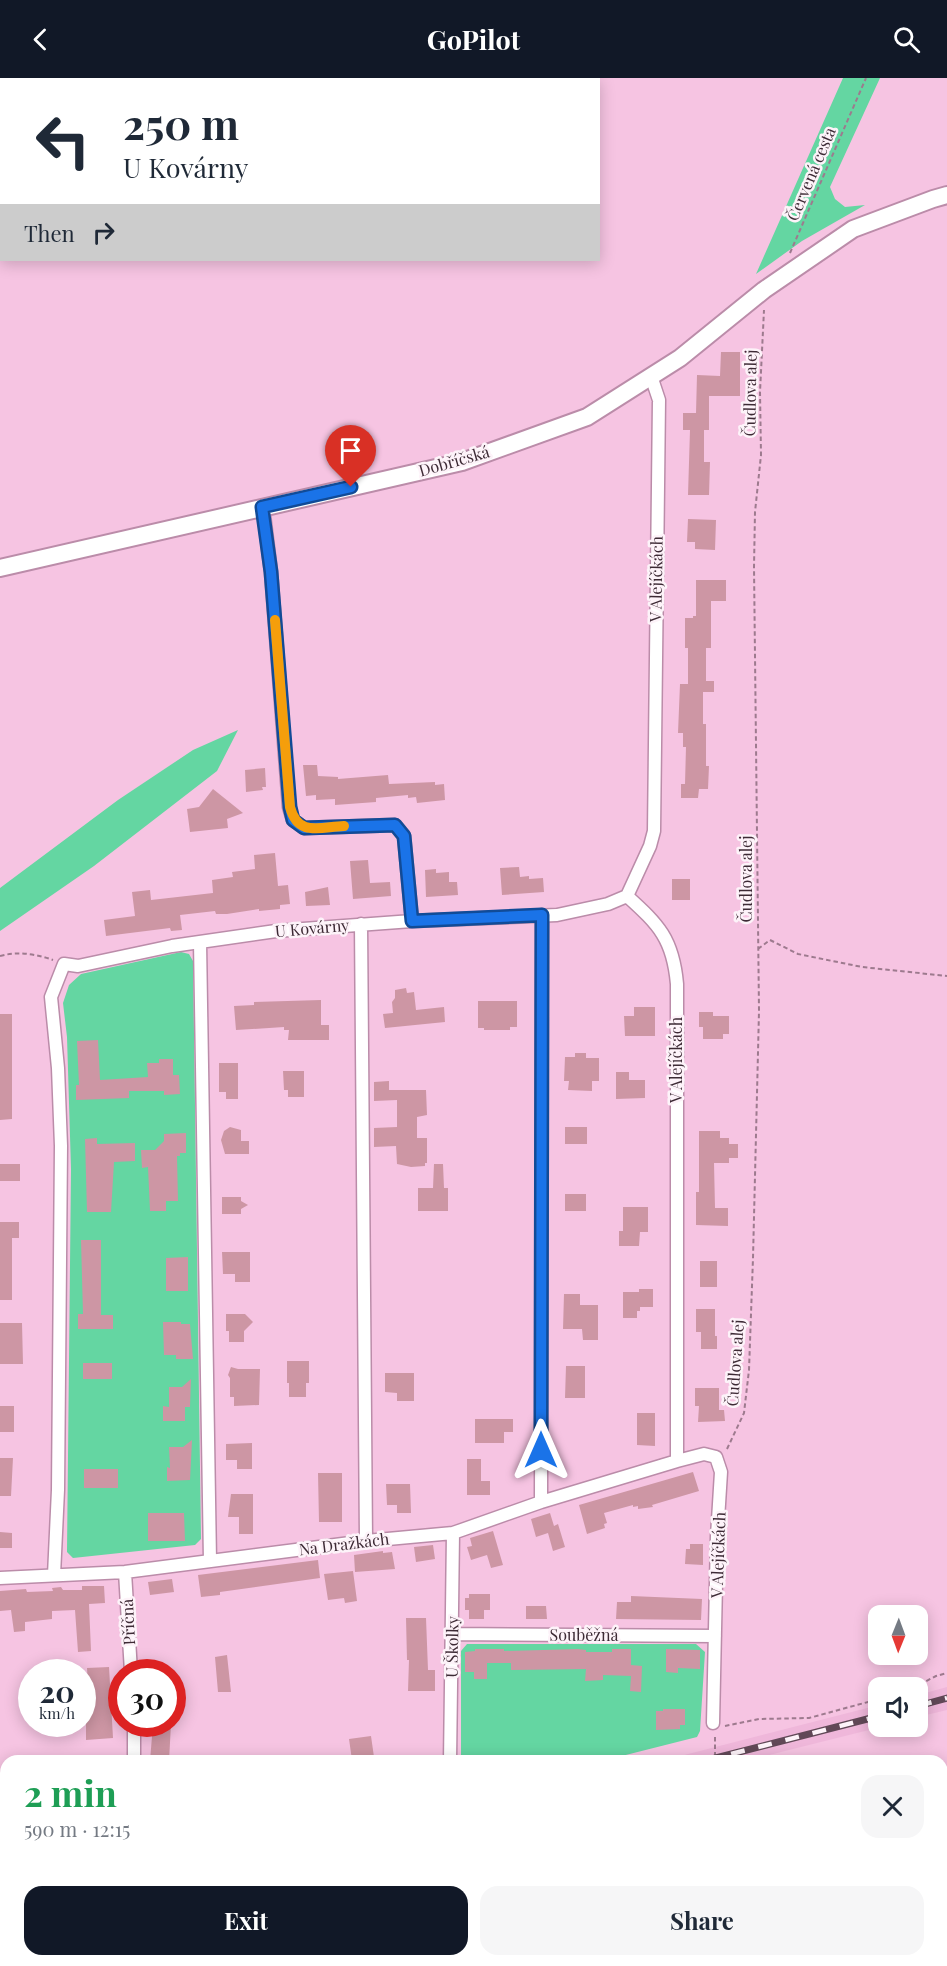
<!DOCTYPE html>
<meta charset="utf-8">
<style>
:root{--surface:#fff;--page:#f6f6f7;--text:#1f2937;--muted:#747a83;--accent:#111827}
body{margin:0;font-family:"Playfair Display",serif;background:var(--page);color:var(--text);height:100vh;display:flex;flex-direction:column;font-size:22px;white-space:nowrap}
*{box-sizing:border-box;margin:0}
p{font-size:20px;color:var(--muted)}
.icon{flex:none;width:33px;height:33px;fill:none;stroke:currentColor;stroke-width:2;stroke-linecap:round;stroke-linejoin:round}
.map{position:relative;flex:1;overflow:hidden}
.side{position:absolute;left:0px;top:1677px;width:948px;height:212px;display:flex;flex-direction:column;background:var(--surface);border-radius:18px 18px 0 0;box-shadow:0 3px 15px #0003}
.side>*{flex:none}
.guide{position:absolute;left:0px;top:0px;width:600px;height:183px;box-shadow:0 3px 15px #0003;background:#fff;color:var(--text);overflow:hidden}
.needle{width:39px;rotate:181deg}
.fabs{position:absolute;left:868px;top:1527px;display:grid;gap:12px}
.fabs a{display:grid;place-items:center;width:60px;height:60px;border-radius:12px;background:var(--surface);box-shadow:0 3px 15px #0003;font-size:30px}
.speed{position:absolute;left:18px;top:1581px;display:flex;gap:12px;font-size:30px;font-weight:700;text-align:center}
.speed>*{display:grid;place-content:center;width:78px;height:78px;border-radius:50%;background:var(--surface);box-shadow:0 3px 15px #0003;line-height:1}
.speed small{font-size:15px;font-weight:400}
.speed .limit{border:9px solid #d22;background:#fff;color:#111}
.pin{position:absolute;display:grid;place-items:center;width:51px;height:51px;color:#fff;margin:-62px -26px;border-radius:50% 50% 50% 0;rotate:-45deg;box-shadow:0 0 6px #0007}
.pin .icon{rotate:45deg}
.me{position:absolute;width:66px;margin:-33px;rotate:0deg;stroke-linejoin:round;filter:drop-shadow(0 0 4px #0008)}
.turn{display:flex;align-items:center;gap:21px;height:126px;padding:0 24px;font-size:27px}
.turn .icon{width:78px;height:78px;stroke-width:2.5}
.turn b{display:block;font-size:42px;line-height:51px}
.then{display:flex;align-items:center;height:57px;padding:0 24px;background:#0003;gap:12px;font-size:22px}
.round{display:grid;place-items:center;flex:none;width:63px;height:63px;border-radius:18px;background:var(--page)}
.overview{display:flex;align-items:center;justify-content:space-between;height:102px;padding:0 24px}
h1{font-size:36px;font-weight:700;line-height:45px;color:#1e9e55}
.cta{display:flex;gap:12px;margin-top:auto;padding:12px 24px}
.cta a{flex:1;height:69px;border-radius:18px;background:var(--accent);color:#fff;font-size:24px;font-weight:700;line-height:69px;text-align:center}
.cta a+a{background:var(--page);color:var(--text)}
header{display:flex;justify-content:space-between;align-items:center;height:78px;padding:0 24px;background:var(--accent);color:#fff;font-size:27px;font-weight:700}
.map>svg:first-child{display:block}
.built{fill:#efb7da}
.green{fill:#64d6a2}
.building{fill:#cd96a4}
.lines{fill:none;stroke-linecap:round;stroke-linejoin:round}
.street-casing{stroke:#bb8ca9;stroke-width:15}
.secondary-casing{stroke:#bb8ca9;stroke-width:20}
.path{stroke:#9d7a8e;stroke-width:2;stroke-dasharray:4.5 3;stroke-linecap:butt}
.street{stroke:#fff;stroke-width:12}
.secondary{stroke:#fff;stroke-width:16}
.rail-casing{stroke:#614857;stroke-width:7}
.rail{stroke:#fdf3f9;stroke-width:4.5;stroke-dasharray:14;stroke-linecap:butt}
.route-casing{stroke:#114b97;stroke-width:15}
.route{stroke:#1a73e8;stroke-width:10}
.slow{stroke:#f59e0b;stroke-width:10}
.labels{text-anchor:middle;stroke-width:5;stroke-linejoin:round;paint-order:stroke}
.street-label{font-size:16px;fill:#3d2a35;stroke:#fdf3f9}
</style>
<header><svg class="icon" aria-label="back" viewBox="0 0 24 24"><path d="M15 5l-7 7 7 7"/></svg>GoPilot<svg class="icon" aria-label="search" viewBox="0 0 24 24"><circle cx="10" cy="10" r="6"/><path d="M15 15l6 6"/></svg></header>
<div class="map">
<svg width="947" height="1888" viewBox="0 0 947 1888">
<rect width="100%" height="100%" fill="#f6c4e2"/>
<path class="built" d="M947,1609v23l-29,7v-22z
M879,1627v21l2,1 -100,25 -34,9h-86z"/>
<path class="green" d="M843,0h37l-50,109 5,12 10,8 20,-2 -63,36 -46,33z
M238,652l-21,41 -123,95 -94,65v-43l118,-88 75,-50z
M181,874l8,2 4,7 8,578 -6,6 -122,13 -6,-6 4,-383 -4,-132 -4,-34 6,-18 12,-11z
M467,1566h229l9,8 -5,79 -3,6 -95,24h-141v-110z"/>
<path class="building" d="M721,274h19v44h-31v34h-5v32h6l-1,33h-21l2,-65h-7v-17h13l1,-38 23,1z
M688,441l28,1 -1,30 -20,-1v-7h-8z
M696,502h30v21h-15v47h-5v33h8v11h-11v32h3v42h3l-1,23h-9l-1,9h-17v-14h4l1,-37h-3v-14h-5l2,-49h8v-36h-3v-30h8v-2h3z
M303,687h14l1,11 20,1v2l50,-4 1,9 46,-2v3l9,-1 1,16 -28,3 -1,-6 -8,1v-3l-32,3v4l-41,3v-6l-19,1v-5l-10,1z
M265,690l1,19h-4l1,3 -17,2 -1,-22z
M213,711l30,24 -16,6 1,9 -38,4 -3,-23 12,-2z
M275,775l3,33 10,-1 2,19 -10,1v4l-21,2v-2l-32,5h-11l-1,-3 -35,4 2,15 -11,1 -1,-3 -64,8 -2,-16 31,-4 -3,-24 18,-2 1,10 62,-7 -1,-13 21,-3 -1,-5 23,-3 -1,-14z
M368,782l2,23 20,-1 1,14 -38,3 -3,-38z
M519,789l1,10 9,-1v3l14,-1 1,14 -42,3 -2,-27z
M436,791v4l13,-1v10h8l1,13 -32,2 -1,-27z
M672,801h18v21h-18z
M328,809l2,18 -24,1 -1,-14z
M406,910l1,5 7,-1 2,18 28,-3 1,15 -60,6 -2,-14 10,-1 -1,-11 3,-4v-8z
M321,922v25h8v15h-41l1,-10h-5v-3l-48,3 -2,-24 20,-1v-3z
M478,923h39v26h-7v3h-26v-2h-6z
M634,929h21v29h-30l-1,-20h10z
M699,934h14v4h16v18h-6v5h-20v-12h-4z
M0,936h12v105l-12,1z
M98,962l2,40 48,-3 -1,-14h12v-4h14v16h6l1,19 -16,1v-4h-35v7l-53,2v-15h3l-2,-44z
M575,975h11v5h13v23h-7v10l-24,-1 1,-9h-5l1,-24h10z
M219,985h19v36h-12v-7h-7z
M283,993h21v26h-16v-7h-4z
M616,994h13v8h16v18l-29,1z
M389,1003v9h37l1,25 -10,2v21h10v25h-2v3l-14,1 -14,-3 -1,-18 -22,1v-19l23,-1v-27l-23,1v-19z
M230,1049l11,3v11h8v13h-24l-4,-14 3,-9z
M565,1049h22v17h-22z
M699,1053h21v7h9v6h9v14h-9v5h-15l1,45h13v18l-32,-1v-33h3z
M186,1055v20h-6v3h-3l1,45h-12v10h-16l-2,-44 -6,1 -1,-18h14l9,-9v-7z
M97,1060v6l38,-1v18l-21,1 -3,50h-24l-2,-73z
M0,1086h20v17h-20z
M434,1086h9l1,24h4v23h-30v-23h15z
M565,1116h21v17h-21z
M222,1119h19v4l7,4 -7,4v5h-19z
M623,1129h25v25h-8l-1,14h-20v-15h4z
M0,1144h19v16h-7v62h-12z
M81,1162h20v75h12v14h-35v-15h5z
M222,1174h28v30h-15v-8h-12z
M188,1179v34h-22v-33z
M700,1183h17v26h-17z
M639,1211h14v18h-13v4h-3v7h-14v-26h16z
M564,1216h16v11h18v35h-15l-1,-11h-19z
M696,1231h19v27h2v13h-16v-17h-5z
M226,1236h19l8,8 -9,9v11h-15v-11h-3z
M163,1244h18v2h9l3,35h-17v-4h-12z
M0,1245h22l1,41h-23z
M287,1283h22v22h-3v14h-17v-14h-2z
M83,1285h29v16h-29z
M566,1288h19v32h-20z
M231,1289l7,2h22l-1,36 -25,1v-9h-4v-19l-2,-3z
M385,1295h29v28h-17v-8l-12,-1z
M191,1301l-1,28h-5v14h-22v-15l6,1v-20h13z
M695,1310h24v22h5l1,11 -27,1 1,-16h-4z
M0,1328h14v26h-14z
M637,1335h18v33l-18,-1z
M475,1341h38v13h-9v11h-29z
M192,1362l-2,40 -23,1v-14l3,1 -1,-21h14z
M252,1365v26h-15v-9h-11v-16z
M0,1380h13l-2,38h-11z
M467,1381h14v22h9v14h-23z
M84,1391h34v19h-34z
M693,1394l6,19 -47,14 1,2 -15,2v-3l-5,1v-2l-29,8 3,10 -3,1 1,4 -18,6 -8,-29z
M318,1395h24v49h-23z
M386,1406h24l1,29h-14v-8h-10z
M231,1416h22v40h-14v-17h-11z
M148,1435h36l1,28h-37z
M550,1435l4,13 4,-2 7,23 -12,4 -5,-18 -12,4 -5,-18z
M493,1453l10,34 -12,3 -4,-13 -16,5 -4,-13 5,-1 -2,-8z
M0,1454l12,1v15h-12z
M690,1466h13v21l-18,-1 1,-15h4z
M433,1467l2,14 -19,3 -2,-15z
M383,1473v2l9,-1 3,17 -40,3 -1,-17z
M318,1482l2,18 -100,14v3l-19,2 -3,-22z
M353,1493l4,30 -12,2 -1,-5 -16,2 -4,-26z
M172,1501l2,13 -24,3 -2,-13z
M82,1508h22l1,17 -16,1 2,47 -13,1 -3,-42 -23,1v8l-27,3v9l-11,1 -3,-22 -11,1v-20l26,-2 1,3 26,-1 -1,-3 9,-1 2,3h19z
M469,1516h21v16h-6v9h-15v-9h-4v-12h4z
M631,1518l71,3 -1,21 -85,-1 1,-17h14z
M526,1528h20l1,13h-21z
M406,1540h20l2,52h7v21h-27l1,-31h-2z
M475,1571h29v2l74,-2 8,1v2h26v-3h19v16l11,1 -1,26 -11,-1 1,-15 -28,-1v5l-18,1 1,-12 -75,1v-7h-24v16h-13v-7h-9v-20l10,-1z
M666,1571l34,1v19l-22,-1v5l-12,-1z
M227,1577l4,37h-13l-3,-35z
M109,1589l4,71 -27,2v-20h2l1,-19 -2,-33z
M663,1631h22v16h-5v4l-24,1v-19h7z
M153,1646h18l-2,37h-19z
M371,1658l3,21 -22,3 -3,-21z"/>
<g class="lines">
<g class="street-casing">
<path id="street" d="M651,298l8,24 -5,431 -4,15 -23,50c32,29 46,43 50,88v477l27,-7 12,3 5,15 -4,64 -4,187
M263,429l8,65 18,235 4,13 11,8 91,-3 9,11 8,85
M361,846l5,617
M200,864l10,619
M541,1424l1,-587
M125,1494l6,100
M54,1497l4,-85 3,-344 -3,-78 -7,-71 13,-33 14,2 94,-20 104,-15 136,-10 145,-6 51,-11 19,-8
M0,1500l125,-6 241,-31 87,-8 88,-31 136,-41
M452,1556l263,2
M134,1646v37
M450,1683l3,-228
M0,1798l6,1"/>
</g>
<g class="secondary-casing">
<path id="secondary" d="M0,490l462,-106 125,-45 93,-59 84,-68 89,-61 80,-30 14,-4"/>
</g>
<path class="path" d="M790,175l76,-175
M758,871l12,-9 28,14 64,13 85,9
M0,878c18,-5 36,-2 53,4
M727,1371l17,-36 5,-43 4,-112 6,-247 -5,-444 1,-55 6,-57 -1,-63 4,-82
M913,1610l23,-12 11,-3
M725,1648l34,-7 50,-1 70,-19
M715,1659v24
M679,1888l1,-6"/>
<use href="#street" class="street"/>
<use href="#secondary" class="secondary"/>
<g class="rail-casing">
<path id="rail" d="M918,1628l29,-8
M704,1683l175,-45
M0,1863l6,-2"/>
</g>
<use href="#rail" class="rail"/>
</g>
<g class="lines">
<g class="route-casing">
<path id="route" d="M351,409l-89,20 9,65 19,235 3,13 11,8 91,-3 9,11 8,85 130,-6 -1,535"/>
</g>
<use href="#route" class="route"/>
<path class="slow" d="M275,542l15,187c8,30 29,20 54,19"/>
</g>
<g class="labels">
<g class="street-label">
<text transform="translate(811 96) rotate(-67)" y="6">Červená cesta</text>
<text transform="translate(750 315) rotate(-89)" y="6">Čudlova alej</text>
<text transform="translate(454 383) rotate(-16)" y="6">Dobříčská</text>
<text transform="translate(656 501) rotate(-89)" y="6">V Alejíčkách</text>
<text transform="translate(746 801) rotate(-90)" y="6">Čudlova alej</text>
<text transform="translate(312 850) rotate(-5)" y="6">U Kovárny</text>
<text transform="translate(676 982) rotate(-90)" y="6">V Alejíčkách</text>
<text transform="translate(735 1285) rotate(-86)" y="6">Čudlova alej</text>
<text transform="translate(344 1466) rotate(-7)" y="6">Na Dražkách</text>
<text transform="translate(718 1477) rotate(-88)" y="6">V Alejíčkách</text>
<text transform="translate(128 1544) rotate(-93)" y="6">Příčná</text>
<text x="584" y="1563">Souběžná</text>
<text transform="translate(452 1569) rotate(-89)" y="6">U Školky</text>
</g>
</g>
</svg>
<div class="fabs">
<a><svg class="needle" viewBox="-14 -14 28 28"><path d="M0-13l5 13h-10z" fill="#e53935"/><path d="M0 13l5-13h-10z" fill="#747a83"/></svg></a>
<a><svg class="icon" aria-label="sound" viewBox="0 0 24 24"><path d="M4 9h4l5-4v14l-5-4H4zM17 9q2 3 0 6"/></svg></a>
</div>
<div class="speed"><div>20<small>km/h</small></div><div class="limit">30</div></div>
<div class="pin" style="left:351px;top:409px;background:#d93025"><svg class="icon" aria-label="arrive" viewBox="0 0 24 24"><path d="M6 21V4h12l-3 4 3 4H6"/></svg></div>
<svg class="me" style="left:541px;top:1372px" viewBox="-20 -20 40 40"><path d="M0-17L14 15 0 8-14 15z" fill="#1a73e8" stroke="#fff" stroke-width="4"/></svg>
<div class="guide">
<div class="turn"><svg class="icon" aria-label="left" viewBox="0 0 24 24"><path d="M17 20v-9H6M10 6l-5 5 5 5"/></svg><div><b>250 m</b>U Kovárny</div></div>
<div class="then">Then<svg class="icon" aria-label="right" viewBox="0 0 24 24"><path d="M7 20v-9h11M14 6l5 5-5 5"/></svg></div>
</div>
<section class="side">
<div class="overview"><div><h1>2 min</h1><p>590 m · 12:15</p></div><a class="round"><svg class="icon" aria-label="close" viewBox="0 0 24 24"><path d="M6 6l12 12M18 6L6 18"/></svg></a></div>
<div class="cta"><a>Exit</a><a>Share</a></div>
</section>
</div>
